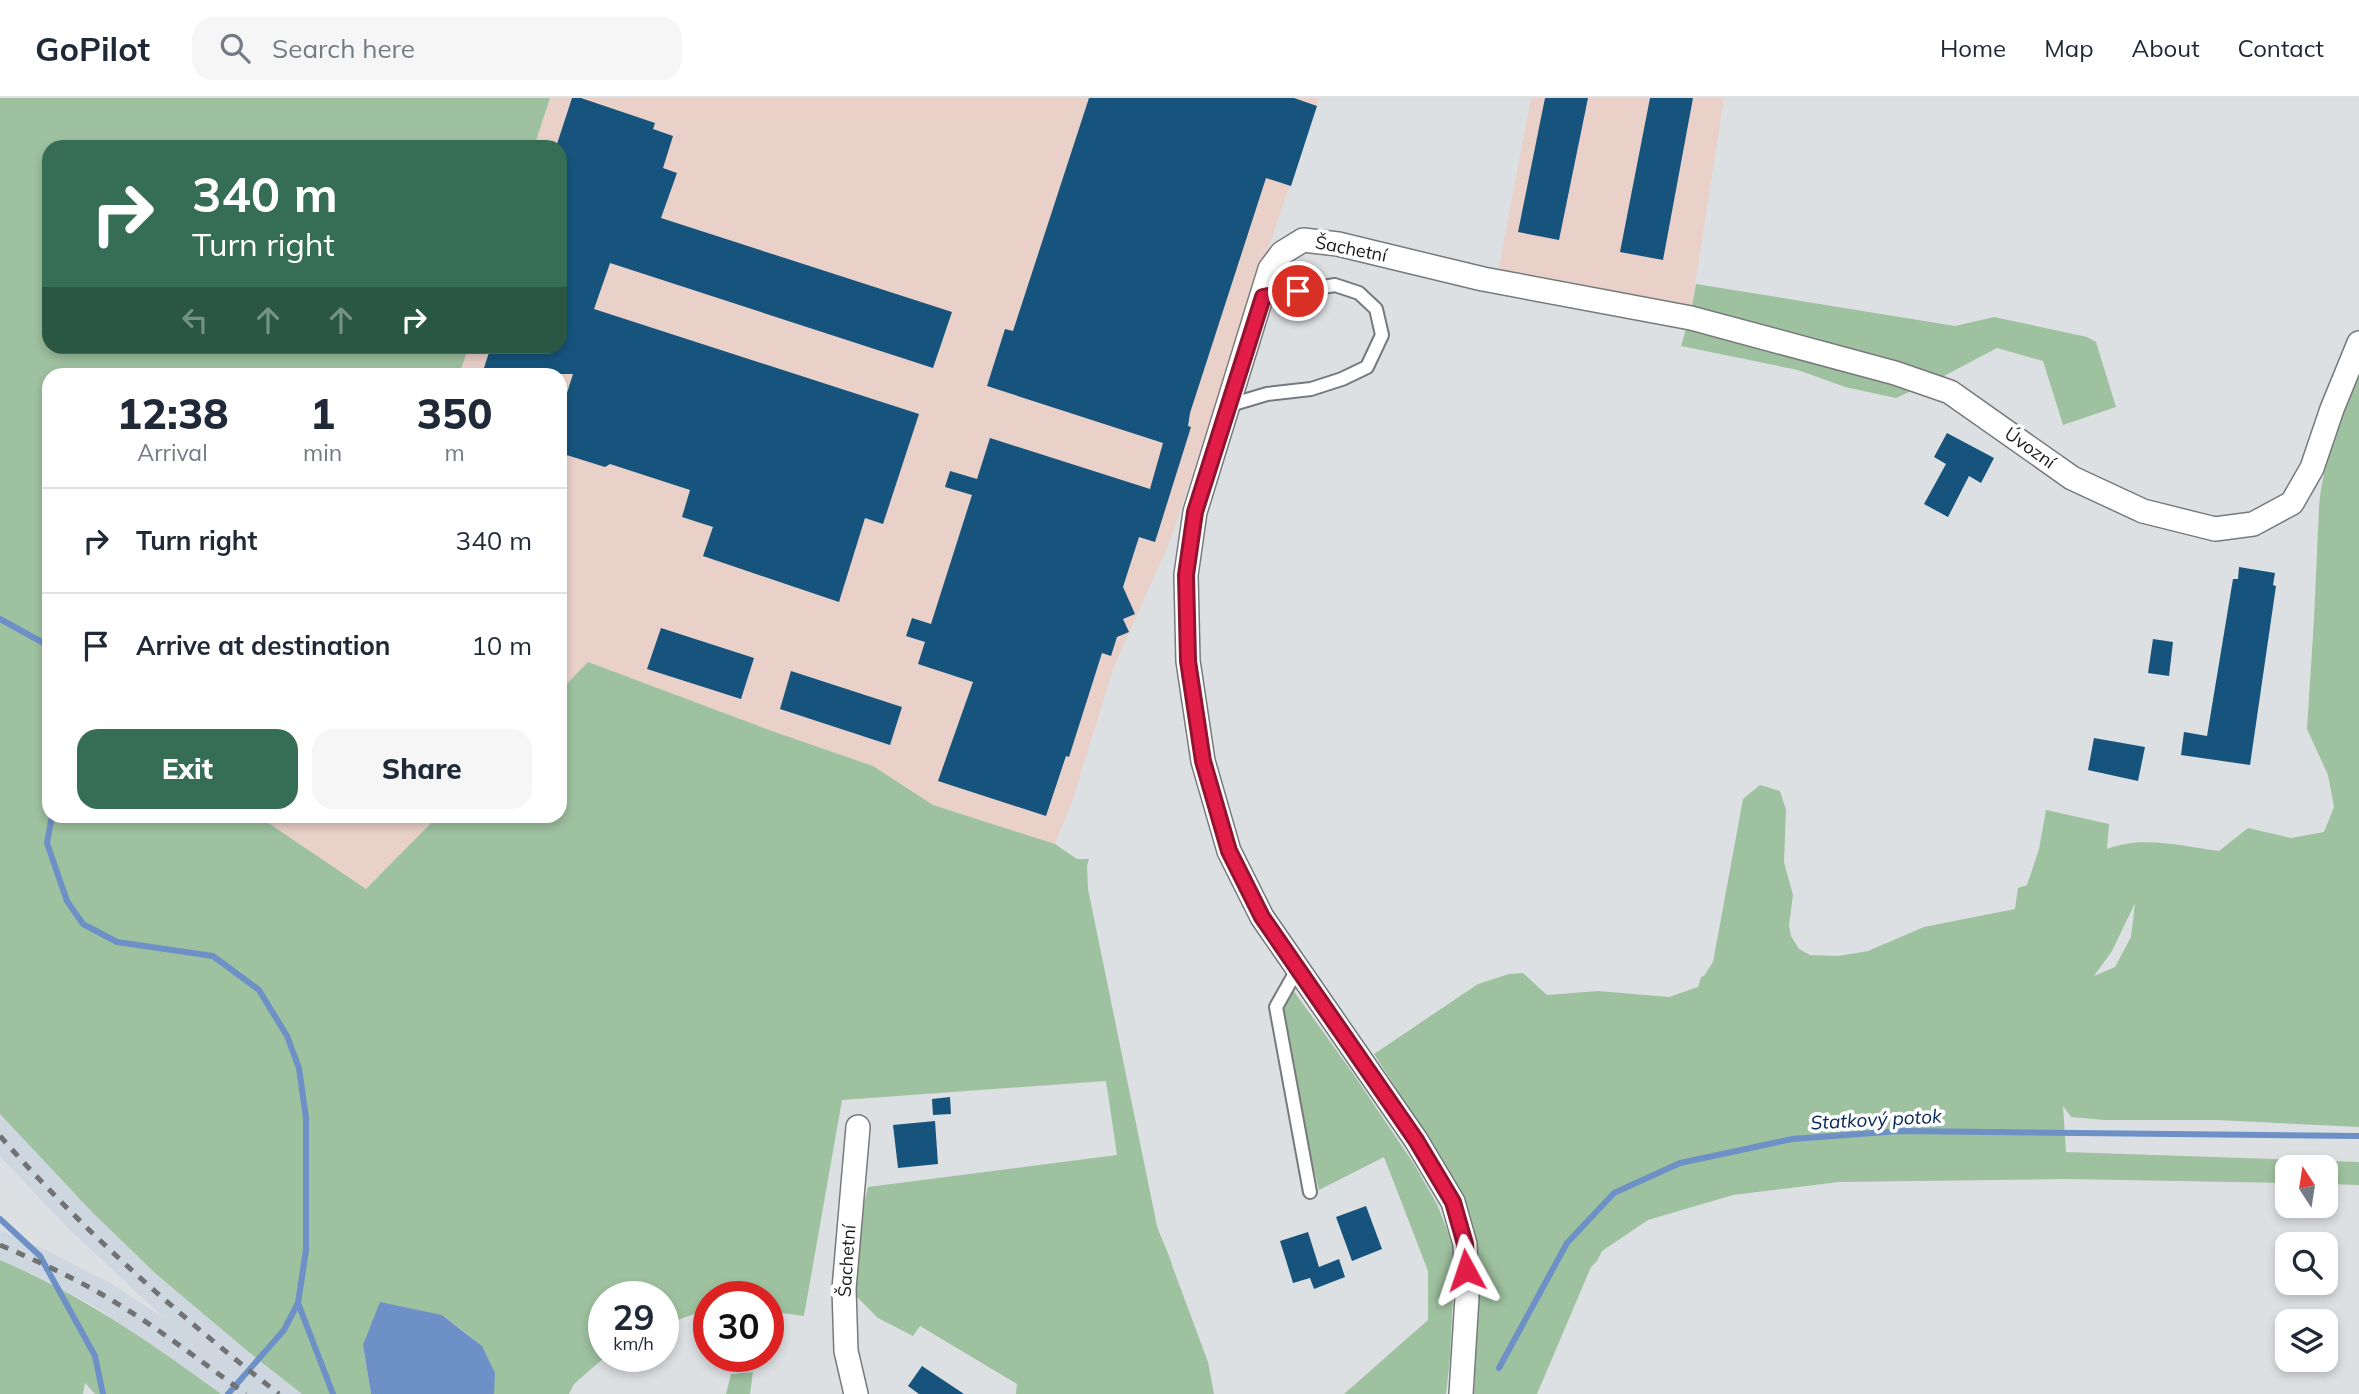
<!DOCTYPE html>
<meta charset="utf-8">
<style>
:root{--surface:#fff;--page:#f6f6f7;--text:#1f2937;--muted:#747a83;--line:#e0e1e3;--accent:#356d55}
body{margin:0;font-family:Mulish,sans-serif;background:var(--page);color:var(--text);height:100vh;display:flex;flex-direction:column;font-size:26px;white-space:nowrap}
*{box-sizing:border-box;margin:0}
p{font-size:23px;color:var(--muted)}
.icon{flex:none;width:38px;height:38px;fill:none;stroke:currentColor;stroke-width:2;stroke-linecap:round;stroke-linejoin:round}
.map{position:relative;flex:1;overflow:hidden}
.sheet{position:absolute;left:42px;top:270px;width:525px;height:455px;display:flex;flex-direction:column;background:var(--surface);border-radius:21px;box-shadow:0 4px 10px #0003}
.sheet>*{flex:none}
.hud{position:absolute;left:42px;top:42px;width:525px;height:214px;border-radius:21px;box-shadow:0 4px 10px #0003;background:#356d55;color:#fff;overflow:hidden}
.needle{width:46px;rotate:348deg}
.tools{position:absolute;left:2275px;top:1057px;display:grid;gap:14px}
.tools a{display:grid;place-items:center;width:63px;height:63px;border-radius:14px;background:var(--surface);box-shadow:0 4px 10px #0003;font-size:35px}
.speed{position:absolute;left:588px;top:1183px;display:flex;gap:14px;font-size:35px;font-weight:700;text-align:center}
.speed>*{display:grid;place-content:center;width:91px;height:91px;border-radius:50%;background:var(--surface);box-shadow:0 4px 10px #0003;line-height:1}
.speed small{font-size:18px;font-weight:400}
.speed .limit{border:10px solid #d22;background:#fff;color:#111}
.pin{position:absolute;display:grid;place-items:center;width:60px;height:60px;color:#fff;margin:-30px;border:4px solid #fff;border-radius:50%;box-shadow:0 2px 7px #0007}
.me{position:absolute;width:77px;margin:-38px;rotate:355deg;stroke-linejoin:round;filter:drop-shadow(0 0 5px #0008)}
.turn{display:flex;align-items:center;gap:24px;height:147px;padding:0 35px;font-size:32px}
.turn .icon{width:91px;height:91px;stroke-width:2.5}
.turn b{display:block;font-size:49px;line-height:60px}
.lanes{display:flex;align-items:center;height:66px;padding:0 35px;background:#0003;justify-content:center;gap:35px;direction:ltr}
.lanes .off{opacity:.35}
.eta{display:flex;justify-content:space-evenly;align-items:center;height:119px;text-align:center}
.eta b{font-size:42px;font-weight:800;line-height:49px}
.cta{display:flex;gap:14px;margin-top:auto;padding:14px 35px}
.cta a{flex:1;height:80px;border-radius:21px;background:var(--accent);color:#fff;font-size:28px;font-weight:800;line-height:80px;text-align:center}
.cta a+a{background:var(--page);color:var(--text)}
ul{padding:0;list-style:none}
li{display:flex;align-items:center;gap:21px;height:105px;padding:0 35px;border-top:2px solid var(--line)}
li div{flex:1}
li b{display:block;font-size:26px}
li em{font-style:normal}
header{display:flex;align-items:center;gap:42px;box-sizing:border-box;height:98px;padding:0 35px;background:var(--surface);border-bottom:2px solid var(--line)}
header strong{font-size:33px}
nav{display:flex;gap:38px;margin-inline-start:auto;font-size:24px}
.search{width:490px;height:63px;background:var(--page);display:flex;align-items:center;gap:18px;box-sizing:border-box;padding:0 24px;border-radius:21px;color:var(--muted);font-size:26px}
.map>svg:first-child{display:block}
.built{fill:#ced7e0}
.industrial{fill:#e9d0c8}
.green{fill:#9ec19f;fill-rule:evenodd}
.water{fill:#6d91c7}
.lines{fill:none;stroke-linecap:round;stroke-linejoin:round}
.stream{stroke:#6d91c7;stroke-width:6}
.building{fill:#16547d}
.service-casing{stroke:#777a7d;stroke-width:16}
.minor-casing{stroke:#777a7d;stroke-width:26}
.service{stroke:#fff;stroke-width:12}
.minor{stroke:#fff;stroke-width:23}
.rail{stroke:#717274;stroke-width:5;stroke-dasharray:9 9;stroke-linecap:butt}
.route-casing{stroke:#92132f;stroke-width:18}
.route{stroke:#e11d48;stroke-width:12}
.labels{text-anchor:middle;stroke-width:7;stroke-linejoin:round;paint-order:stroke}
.street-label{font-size:18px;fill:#171819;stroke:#fff}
.water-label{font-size:19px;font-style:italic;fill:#042657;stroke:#fff}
</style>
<header>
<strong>GoPilot</strong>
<div class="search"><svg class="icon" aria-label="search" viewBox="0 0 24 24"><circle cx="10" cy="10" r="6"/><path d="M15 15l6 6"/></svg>Search here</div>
<nav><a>Home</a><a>Map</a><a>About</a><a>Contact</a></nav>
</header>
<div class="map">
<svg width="2359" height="1296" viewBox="0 0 2359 1296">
<rect width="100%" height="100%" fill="#dde0e3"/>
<path class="built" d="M0,1016l92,98 64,62 94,79 52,41h-81l-125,-87 -64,-33 -32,-14v-30l44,19 66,34 54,35 -92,-86 -72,-75z"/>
<path class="industrial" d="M550,0h769l-149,443 -57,128 -41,133 -17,42 -122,-39 -60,-39 -104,-36 -181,-68 -28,29v-317h-101l10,-27 91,-1v-199h-26z
M1531,0h193l-33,213 -193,-39z
M258,718h180l-72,73z"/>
<path class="green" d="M0,0h550l-16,49h-485v199l420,1 -10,27h-410v442h209l108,73 72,-73h122v-125l28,-29 181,68 104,36 60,39 122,39 22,15h12l-2,7 1,23 69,337c5,15 12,27 16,42l35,94 6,32h-198l1,-10 -97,-58 -7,10 -35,-18 -23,-23v-55l13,-53 249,-32 -11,-74 -264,19 -38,216 -36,-5v-14h-59v12l-46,16v-28h-59v59h2l-32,28 -5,10h-75c1,-45 -19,-54 -52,-79l-79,30 8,49h-69l-52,-41 -94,-79 -64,-62 -92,-98z
M1696,186l259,42 39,-9 93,20 9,5 20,65 -53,18 -20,-64 -46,-13 -55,29 -46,21 -51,-11 -47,-17 -117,-24 10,-35z
M2359,271v758l-142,-7h-112l-34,-3 -8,-11 3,46 293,10v23l-33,-1v-17h-39v16l-220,-4 -228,3 -106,13 -85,25 -46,31 -5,10 -6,6 -54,127h-63l4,-101 -2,-52 -14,-43 -37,-65 -51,-79 104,-70 31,-10 14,-1 24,22 51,-4 71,6 29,-10 3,-10 3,-1 9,-14 30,-163 17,-14 20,6 6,19 -2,52 9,33 -4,30 2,11 8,13 11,6 28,1 30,-5 56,-24 91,-18 3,-21 9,-3 12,-36 7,-39 63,14 -2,25c36,-14 75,-3 112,2l29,-23 43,10 33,-6 10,-25 -6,-32 -21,-46 7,-110 5,-112c4,-48 23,-93 40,-138zM2135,805l-4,34 -16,30 -21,9 18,-25z
M1293,892l59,82 62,92 23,40 11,28 7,23 -5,103 -4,36h-102l84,-74v-49l-44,-114 -65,33 -27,-110 -10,-70 5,-13z
M0,1162c84,36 148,81 221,134h-126l-10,-11 -2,11h-83z
M753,1274l-3,22h-24l5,-20z"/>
<path class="water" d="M380,1204l62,13 40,31 13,27 -1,21h-123l-8,-49z"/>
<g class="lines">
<path class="stream" d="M0,521l49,27
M52,718l-5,27 20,58 16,23 34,18 96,14 46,34 28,46 12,32 7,50v132l-8,53 -14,27 -56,64
M0,1121l40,37 55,100 8,38
M298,1205l35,91
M1499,1270l68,-125 47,-50 66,-30 112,-24 108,-8 459,5"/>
</g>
<path class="building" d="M572,0h9l74,25 -2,6 20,7 -10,32 14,5 -16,45 291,94 -19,56 -323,-105 -2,6 -14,40 325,105 -36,110 -18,-6 -26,84 -136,-46 10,-29 -31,-10 8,-27 -80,-26 -5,3 -45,-14v-38l13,-41h-69l-20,-6 7,-22h69v-199h-4z
M1089,0h205l23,8 -26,80 -25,-8 -76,235 -2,13 3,1 -36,115 -16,-5 -16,50 12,27 -12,5 6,13 -12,5 -6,19 -9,-3 -33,104 -3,-1 -20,60 -108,-35 35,-99 -55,-18 7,-22 -19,-6 6,-18 19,6 41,-129 -27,-8 5,-16 27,8 13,-41 160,51 13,-46 -176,-57 18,-57 8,2z
M1545,0h43l-29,142 -41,-8z
M1650,0h43l-30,162 -43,-8z
M1947,335l47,25 -13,25 -12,-7 -21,41 -24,-13 22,-40 -12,-7z
M2239,469l36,6 -2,12 3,1 -26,179 -69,-10 3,-23 23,4 26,-157h5z
M661,530l93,30 -13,41 -94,-30z
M2153,541l20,3 -4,34 -21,-3z
M791,573l111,36 -12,38 -110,-36z
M2094,640l51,9 -7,34 -50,-11z
M950,999l1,17 -18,1 -1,-16z
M935,1023l3,43 -40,4 -5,-43z
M1366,1108l16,43 -30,12 -16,-44z
M1308,1134l11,35 20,-8 6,18 -31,12 -4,-11 -17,5 -13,-42z
M922,1268l42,28h-45l-11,-8z"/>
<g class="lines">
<g class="service-casing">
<path id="service" d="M1227,308l40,-12 44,-5 31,-10 25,-12 15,-32 -6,-26 -17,-16 -24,-8 -72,12
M1298,870l-22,39 34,185"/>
</g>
<g class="minor-casing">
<path id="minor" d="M856,1296l-10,-43 -2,-62 14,-162
M1461,1296l6,-97 -2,-53 -12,-42 -37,-62 -154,-223 -33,-66 -26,-90 -15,-100 -2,-86 9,-63 75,-243 12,-16 21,-13 35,4 145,35 208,39 204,55 55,19 122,86 71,33 72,18 38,-5 39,-21 20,-35 20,-59 27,-66"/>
</g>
<use href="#service" class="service"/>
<use href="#minor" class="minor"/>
<path class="rail" d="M0,1038c83,95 179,180 279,258
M0,1147c35,15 70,31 103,50 50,29 96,65 143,99"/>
</g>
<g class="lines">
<g class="route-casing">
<path id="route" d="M1298,193l-35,6 -68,215 -9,63 2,86 15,100 26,90 33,66 154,223 37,62 12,42 1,26"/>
</g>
<use href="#route" class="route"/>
</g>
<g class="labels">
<g class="street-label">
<text transform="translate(1351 151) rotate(11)" y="6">Šachetní</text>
<text transform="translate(2030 350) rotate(35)" y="6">Úvozní</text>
<text transform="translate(847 1163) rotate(-86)" y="6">Šachetní</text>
</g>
<g class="water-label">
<text transform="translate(1876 1021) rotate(-3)" y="7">Statkový potok</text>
</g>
</g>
</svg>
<div class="tools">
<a><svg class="needle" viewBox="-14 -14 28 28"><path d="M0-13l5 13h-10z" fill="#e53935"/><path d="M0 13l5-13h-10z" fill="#747a83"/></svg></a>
<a><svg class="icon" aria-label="search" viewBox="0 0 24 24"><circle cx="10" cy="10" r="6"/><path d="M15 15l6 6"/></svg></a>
<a><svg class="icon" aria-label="layers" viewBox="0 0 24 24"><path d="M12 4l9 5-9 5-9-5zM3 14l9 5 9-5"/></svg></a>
</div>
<div class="speed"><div>29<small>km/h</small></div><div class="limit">30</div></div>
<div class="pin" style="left:1298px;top:193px;background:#d93025"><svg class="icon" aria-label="arrive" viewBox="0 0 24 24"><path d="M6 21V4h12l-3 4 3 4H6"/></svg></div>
<svg class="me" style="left:1466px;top:1172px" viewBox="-20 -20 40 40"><path d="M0-17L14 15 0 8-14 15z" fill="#e11d48" stroke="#fff" stroke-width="4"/></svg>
<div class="hud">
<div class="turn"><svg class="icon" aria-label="right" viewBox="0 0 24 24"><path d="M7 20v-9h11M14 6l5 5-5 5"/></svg><div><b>340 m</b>Turn right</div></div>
<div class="lanes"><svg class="icon off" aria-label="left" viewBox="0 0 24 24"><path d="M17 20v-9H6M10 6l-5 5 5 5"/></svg><svg class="icon off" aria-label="ahead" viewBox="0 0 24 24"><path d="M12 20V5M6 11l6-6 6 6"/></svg><svg class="icon off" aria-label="ahead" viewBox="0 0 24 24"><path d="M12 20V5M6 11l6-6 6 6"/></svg><svg class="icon" aria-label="right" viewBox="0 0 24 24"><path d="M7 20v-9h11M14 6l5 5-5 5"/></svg></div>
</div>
<section class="sheet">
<div class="eta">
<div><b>12:38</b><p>Arrival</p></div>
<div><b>1</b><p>min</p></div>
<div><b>350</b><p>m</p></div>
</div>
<ul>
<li><svg class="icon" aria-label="right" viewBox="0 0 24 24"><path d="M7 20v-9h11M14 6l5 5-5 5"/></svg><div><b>Turn right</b></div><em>340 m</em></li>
<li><svg class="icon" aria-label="arrive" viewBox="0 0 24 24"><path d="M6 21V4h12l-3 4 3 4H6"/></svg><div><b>Arrive at destination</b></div><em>10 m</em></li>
</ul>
<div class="cta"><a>Exit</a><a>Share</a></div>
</section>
</div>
